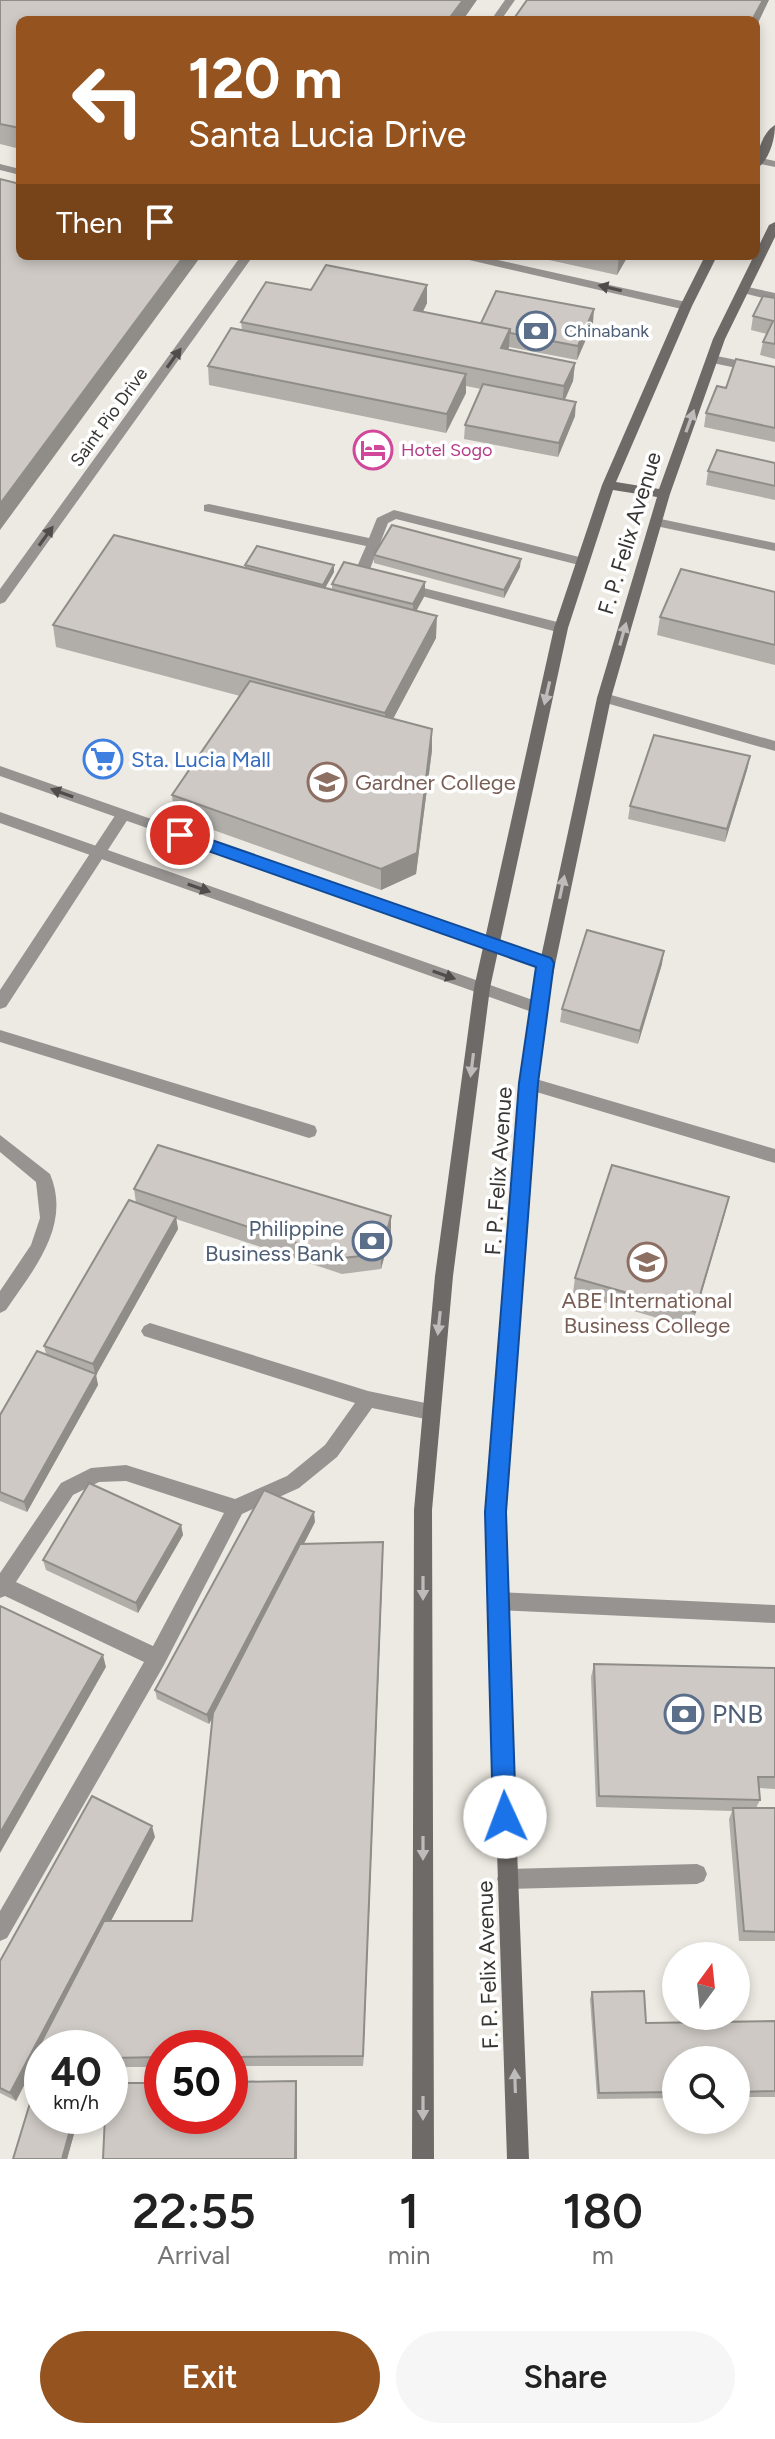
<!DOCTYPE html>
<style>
:root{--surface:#fff;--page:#f6f6f6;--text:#222;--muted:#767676;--accent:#95541f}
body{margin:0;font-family:Figtree,sans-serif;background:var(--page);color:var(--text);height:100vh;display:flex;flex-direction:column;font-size:30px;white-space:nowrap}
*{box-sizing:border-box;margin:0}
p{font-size:26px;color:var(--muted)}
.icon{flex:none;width:44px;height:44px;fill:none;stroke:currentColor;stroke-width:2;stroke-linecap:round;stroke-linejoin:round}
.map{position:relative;height:2159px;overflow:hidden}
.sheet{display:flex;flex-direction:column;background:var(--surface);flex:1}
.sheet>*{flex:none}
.hud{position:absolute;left:16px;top:16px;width:744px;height:244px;border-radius:12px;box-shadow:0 4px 12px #0003;background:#95541f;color:#fff;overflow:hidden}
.needle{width:52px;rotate:15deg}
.buttons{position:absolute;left:662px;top:1942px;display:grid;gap:16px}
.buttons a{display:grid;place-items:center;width:88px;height:88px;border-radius:50%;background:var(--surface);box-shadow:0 4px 12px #0003;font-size:40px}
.speed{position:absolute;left:24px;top:2030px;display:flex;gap:16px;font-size:40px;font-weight:700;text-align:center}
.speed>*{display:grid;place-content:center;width:104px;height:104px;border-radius:50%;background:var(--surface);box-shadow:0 4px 12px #0003;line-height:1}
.speed small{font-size:20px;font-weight:400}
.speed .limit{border:12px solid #d22;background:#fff;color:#111}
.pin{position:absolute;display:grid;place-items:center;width:68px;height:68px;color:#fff;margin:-34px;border:4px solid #fff;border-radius:50%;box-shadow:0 2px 8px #0007}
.me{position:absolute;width:88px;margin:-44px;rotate:358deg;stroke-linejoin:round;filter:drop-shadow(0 0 6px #0008)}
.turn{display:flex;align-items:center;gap:28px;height:168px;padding:0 40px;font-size:36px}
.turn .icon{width:104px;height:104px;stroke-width:2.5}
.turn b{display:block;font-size:56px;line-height:68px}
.then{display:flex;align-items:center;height:76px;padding:0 40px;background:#0003;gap:16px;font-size:30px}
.eta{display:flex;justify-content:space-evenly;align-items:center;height:136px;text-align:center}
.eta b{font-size:48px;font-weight:600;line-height:56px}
.button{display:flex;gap:16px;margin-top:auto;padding:16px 40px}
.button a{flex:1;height:92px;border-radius:48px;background:var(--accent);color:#fff;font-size:32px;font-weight:600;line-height:92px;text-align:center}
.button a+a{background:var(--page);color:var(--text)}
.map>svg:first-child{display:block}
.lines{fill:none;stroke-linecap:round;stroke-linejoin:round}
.lane{fill:#969391;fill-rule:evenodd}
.street{fill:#969391;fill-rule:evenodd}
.secondary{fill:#6e6a67;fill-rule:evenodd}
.wall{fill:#b1ada9}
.shaded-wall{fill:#908d89}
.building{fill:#cec9c4;stroke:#908d89;stroke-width:2}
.oneway{fill:#4f4d4b}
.oneway2{fill:#bebcbb}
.route{fill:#1a73e8;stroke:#114b97;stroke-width:2}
.labels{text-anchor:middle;stroke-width:7;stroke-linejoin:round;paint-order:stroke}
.far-service-label{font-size:18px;fill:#4e5e75;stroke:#fff;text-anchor:start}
.far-street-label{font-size:18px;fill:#373634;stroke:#fff}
.far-hotel-label{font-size:18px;fill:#b23c85;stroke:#fff;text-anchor:start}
.street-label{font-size:22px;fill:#373634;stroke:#fff}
.shop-label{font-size:22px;fill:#366cbe;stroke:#fff;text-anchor:start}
.education-label{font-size:22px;fill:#785e54;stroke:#fff;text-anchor:start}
.service-label{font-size:22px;fill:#4e5e75;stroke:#fff;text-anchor:end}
.near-service-label{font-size:26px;fill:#4e5e75;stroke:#fff;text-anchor:start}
</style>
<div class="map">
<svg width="775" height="2159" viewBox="0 0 775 2159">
<rect width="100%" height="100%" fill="#edeae3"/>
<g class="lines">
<path class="lane" d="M756,157l19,4v6l-19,-4z
M712,355l63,13v8l-67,-14v-6z
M209,504l160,34 8,-20 17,-8 189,48 7,4 -7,4 -187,-47 -8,4 -18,46 1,4 10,6 -7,4 -14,-4 -4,-10 10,-23 -162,-35v-6z
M656,518l119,25v8l-124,-26v-6z
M404,583l157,40 7,5 -7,5 -162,-43 -2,-3z
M123,810l7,5 -2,4 -122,188 -6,2v-19l118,-179z
M0,1030l309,94 6,2 2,5 -2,5 -6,2 -309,-96z
M0,1135l50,39c22,52 -17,96 -44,136l-6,3v-22l31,-46 9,-27 -4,-36 -36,-30z
M150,1323l218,68 62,13 6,2 3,6 -3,6 -6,2 -58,-12 -35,49 -38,31 -57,26 -78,151 -157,273 -7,3v-30l144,-249 -139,-66 -5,2v-25l61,-90 30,-15 35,-3 109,34 52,-23 38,-31 30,-42 -211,-67 -3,-5 3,-5zM126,1481l98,32 -71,133 -137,-64 57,-87 26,-13z
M497,1592l278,13v18l-278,-13 -7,-3 -2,-6 2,-6z
M697,1864l7,3 3,7 -3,7 -7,3 -190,5 -7,-3 -3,-7 3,-7 7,-3z"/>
<path class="street" d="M505,0h10l-14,20h-10z
M0,164l20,5v6l-20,-5z
M241,256h12l-248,346 -5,2v-15z
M459,256h21l206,46 6,4 -6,4 -221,-51z
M743,286l32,7v8l-36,-9v-4z
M604,693l171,48v10l-176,-50 -2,-3 2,-3z
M0,766l550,193 3,4 -8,6 -5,-2 -540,-191z
M0,812l544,192 2,4 -2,4h-12l-532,-189z
M529,1077l246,72v14l-252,-75 -2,-5 2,-5z"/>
<path class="secondary" d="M775,125c0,15 -6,36 -19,44 0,-15 6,-36 19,-44z
M775,222v15l-50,102 -55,155 -59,204 -65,310 -9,75 -33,429 25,647h-22l-21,-647 35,-429 9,-75 67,-310 60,-201 -44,-7 -45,138 -78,360 -37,288 -21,234 2,649h-22l2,-649 21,-234 39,-288 80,-360 48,-143 78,-179 25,-50h12l-25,50 -76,176 43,7 54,-150 56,-114z"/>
</g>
<path class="wall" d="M0,0h477l-457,20v129l-20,-5z
M20,256h205l-26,3z
M531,256h97l-11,19z
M311,290l116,13 -4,9 58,11h112l-16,37 -68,-13 -1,2 67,14 -2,18 -8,19 10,16 -17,41 -94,-18 1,-14 16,-36 -15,-3v7l-20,40 -237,-48 -1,-19 34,-36 -1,-8z
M775,298v61l-15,-4 3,-13 4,-8 -16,-4 2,-14z
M775,367v75l-71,-15 2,-14 20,-25z
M775,463v37l-69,-15 2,-14z
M374,555l146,12 -16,31 -130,-35z
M245,565h89v7l-9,16 7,2v-6l93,-2v13l-9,16 20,27 -43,81 39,10v21l-16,124 -35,16 -207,-74 -2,-21 68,-99 -184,-49 -3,-22 192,-57z
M775,592v73l-118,-30 3,-18z
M750,756l-3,14 -22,72 -97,-23 2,-13z
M662,964l-24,80 -78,-22 2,-13z
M134,1189l257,27v16l-10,37 -39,5 -166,-55 2,10 -82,146 2,10 -71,127 -27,-11v-86l46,-61 -2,-8 92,-143z
M725,1213l-34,115 -118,-35 2,-15z
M315,1522l-11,22 79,14 -20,508h-133v-18h-68v19h-52v-19l-68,10v58h37l-12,43h-54l28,-92h-2l-3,-5 -20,39 -16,-8v-132l155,-124 -44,84h81l20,-202 -3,5 -52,-25 -2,-9z
M181,1525l2,10 -45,78 -92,-43 -3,-10z
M594,1664l181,4v121l-16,-1 1,12 -4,8h19v133h-36l-10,-122 3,-8 -136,-4 -5,-130z
M592,1992l54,31 129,-2v76h-39v-37h-60v38l-79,1 -7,-100z"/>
<path class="shaded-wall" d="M463,0h14l-14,20h-15z
M763,0h6l-13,27v-7h-4z
M184,256h15v3l-199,271v-26z
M619,256h9l-11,19z
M427,285v18l-13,26v-19z
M594,309l-1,14 -16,37 1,-14z
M510,329l-1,18 -9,20 1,-19z
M575,363l-2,18 -11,24 2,-19z
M466,374v19l-20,40 1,-19z
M576,402l-1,14 -17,41 1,-14z
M521,559l-1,8 -16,31v-8z
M334,565v7l-11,20v-7z
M425,582v13l-12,22v-13z
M437,616l-1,22 -51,96v-21z
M432,729v21l-16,124 -35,16v-21z
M750,756l-3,14 -22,72 2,-13z
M664,951l-2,13 -24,80 2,-13z
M729,1197l-4,16 -34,115 4,-16z
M391,1216v16l-10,37v-15z
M176,1217l2,12 -82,146 2,10 -71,127 -3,-10 71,-128 -2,-10z
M314,1512l1,10 -106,202 -2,-9z
M181,1525l2,10 -45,78 -2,-10z
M383,1542v16l-20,508v-10z
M103,1655l3,12 -106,186v-20z
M152,1826l3,11 -111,211 -11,10 3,4 -20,39 -6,-8z
M296,2081l1,8v70h-2z
M74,2116h5l-12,43h-5z"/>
<path class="building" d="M0,0h463l-15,20h-428v108l-20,-4z
M527,0h236l-11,20h-239z
M0,179l20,5v72h164l-184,248z
M326,265l101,20 -13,25 96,19 -9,19 74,15 -11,23 -323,-64 25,-40 45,8z
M496,291l98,18 -16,37 -68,-13v-4l-29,-6z
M763,296l12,2v46l-12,-2 10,-21 -20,-5z
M231,328l235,46 -19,40 -239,-48z
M736,359l39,8v61l-69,-15 11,-27 9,2z
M483,384l93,18 -17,41 -94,-18z
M717,450l58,13v23l-67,-15z
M392,525l129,34 -17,31 -130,-35z
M114,535l323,81 -52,97 -332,-88z
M257,546l77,19 -11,20 -78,-20z
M344,562l81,20 -12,22 -81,-20z
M681,569l94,23v53l-115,-28z
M250,681l182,48 -15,124 -36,16 -209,-74z
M654,735l96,21 -23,73 -97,-23z
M587,930l77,21 -24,80 -78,-22z
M158,1145l233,71 -10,38 -39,4 -208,-69z
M612,1165l117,32 -34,115 -120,-34z
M129,1200l47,17 -83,147 -49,-18z
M37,1351l59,23 -72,128 -24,-10v-77z
M89,1483l92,42 -45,78 -93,-43z
M264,1490l50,22 -107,203 -52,-25z
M383,1542l-20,514 -133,1v-9h-68v9l-52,1v-10h-68v10h-9l71,-137h88l21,-208 87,-169z
M0,1606l103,49 -103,178z
M594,1664l181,4v109h-17l2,23 -161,-4z
M92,1796l60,30 -142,267 -10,-5v-127z
M733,1808h42v124l-31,-1z
M644,1991l2,32 129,-2v70l-39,1v-32h-60v32l-77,1 -7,-101z
M41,2067l1,49h32l-12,43h-49z
M296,2081l-1,78h-192l2,-43h5v-33h52v33h68v-34z"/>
<defs><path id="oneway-solid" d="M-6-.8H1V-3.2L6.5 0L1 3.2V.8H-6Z" transform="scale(2)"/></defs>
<g class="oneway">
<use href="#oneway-solid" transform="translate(610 288) rotate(-167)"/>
<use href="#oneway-solid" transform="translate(174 358) rotate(-54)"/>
<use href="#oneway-solid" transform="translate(46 536) rotate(-54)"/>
<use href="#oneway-solid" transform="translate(62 793) rotate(-160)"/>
<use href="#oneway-solid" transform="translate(199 888) rotate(19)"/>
<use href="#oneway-solid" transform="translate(444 975) rotate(19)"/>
</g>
<g class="oneway2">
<use href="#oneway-solid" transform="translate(690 421) rotate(-70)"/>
<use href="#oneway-solid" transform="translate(623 634) rotate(-74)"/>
<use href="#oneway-solid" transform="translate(547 693) rotate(103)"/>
<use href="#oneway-solid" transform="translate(562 887) rotate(-78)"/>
<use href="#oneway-solid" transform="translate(472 1065) rotate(97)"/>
<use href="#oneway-solid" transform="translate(439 1323) rotate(96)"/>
<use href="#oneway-solid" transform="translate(423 1588) rotate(90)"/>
<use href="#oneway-solid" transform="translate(423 1848) rotate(90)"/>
<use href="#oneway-solid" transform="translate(515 2081) rotate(-92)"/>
<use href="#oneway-solid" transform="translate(423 2108) rotate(90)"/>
</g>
<path class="route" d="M180,829l371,129 3,5 -16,120 -32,429 10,305 -3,8 -8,3 -8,-3 -4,-8 -8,-305 34,-429 17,-116 -362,-128 -3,-4 3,-5z"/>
<defs>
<g id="bank-ring" transform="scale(2)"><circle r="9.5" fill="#fff" stroke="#5c6f8a" stroke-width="1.5"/><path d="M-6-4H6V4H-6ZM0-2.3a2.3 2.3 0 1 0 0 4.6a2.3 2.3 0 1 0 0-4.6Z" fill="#5c6f8a"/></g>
<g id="hotel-ring" transform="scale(2)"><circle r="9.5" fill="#fff" stroke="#d1479c" stroke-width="1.5"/><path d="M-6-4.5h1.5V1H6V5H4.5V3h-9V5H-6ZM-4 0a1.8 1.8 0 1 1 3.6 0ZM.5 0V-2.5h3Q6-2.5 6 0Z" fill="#d1479c"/></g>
<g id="supermarket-ring" transform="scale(2)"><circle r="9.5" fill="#fff" stroke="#3f7fe0" stroke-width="1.5"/><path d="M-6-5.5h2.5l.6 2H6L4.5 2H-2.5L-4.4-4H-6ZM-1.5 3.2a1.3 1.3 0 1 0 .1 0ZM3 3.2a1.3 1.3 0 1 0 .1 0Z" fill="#3f7fe0"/></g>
<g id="university-ring" transform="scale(2)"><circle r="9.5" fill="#fff" stroke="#8d6e63" stroke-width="1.5"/><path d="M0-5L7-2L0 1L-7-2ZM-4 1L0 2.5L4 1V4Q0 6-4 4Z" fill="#8d6e63"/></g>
</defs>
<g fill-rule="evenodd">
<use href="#bank-ring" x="536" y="331"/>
<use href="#hotel-ring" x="373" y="450"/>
<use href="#supermarket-ring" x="103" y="759"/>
<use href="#university-ring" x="327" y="782"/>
<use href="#bank-ring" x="372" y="1241"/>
<use href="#university-ring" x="647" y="1262"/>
<use href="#bank-ring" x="684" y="1714"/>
</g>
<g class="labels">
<g class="far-service-label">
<text x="564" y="337">Chinabank</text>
</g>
<g class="far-street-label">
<text transform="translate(109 417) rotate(-54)" y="6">Saint Pio Drive</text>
</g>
<g class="far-hotel-label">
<text x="401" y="456">Hotel Sogo</text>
</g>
<g class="street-label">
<text transform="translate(629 533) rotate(-73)" y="8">F. P. Felix Avenue</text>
<text transform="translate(498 1171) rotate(-86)" y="8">F. P. Felix Avenue</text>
<text transform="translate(487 1965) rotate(-92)" y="8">F. P. Felix Avenue</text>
</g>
<g class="shop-label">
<text x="131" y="767">Sta. Lucia Mall</text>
</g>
<g class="education-label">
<text x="355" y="790">Gardner College</text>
<text x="647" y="1308" text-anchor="middle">ABE International<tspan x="647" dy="25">Business College</tspan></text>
</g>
<g class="service-label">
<text x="344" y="1236">Philippine<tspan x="344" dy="25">Business Bank</tspan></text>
</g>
<g class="near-service-label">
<text x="712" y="1723">PNB</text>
</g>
</g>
</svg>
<div class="buttons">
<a><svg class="needle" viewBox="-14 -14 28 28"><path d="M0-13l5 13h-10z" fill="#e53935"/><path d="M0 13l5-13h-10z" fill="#767676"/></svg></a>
<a><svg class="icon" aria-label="search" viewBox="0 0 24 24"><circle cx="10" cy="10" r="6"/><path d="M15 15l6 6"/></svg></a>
</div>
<div class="speed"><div>40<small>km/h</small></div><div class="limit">50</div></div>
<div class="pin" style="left:180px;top:835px;background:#d93025"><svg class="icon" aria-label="arrive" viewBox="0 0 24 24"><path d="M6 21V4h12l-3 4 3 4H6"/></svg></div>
<svg class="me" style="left:505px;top:1817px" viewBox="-20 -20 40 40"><circle r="19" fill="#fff"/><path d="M0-13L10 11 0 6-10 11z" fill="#1a73e8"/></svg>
<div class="hud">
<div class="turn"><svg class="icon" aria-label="left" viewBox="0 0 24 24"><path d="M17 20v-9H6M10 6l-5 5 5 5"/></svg><div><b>120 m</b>Santa Lucia Drive</div></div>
<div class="then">Then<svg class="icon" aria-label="arrive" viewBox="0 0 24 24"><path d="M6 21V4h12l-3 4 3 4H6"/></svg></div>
</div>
</div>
<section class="sheet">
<div class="eta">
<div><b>22:55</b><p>Arrival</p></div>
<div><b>1</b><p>min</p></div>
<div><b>180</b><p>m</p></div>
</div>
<div class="button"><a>Exit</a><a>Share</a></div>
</section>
